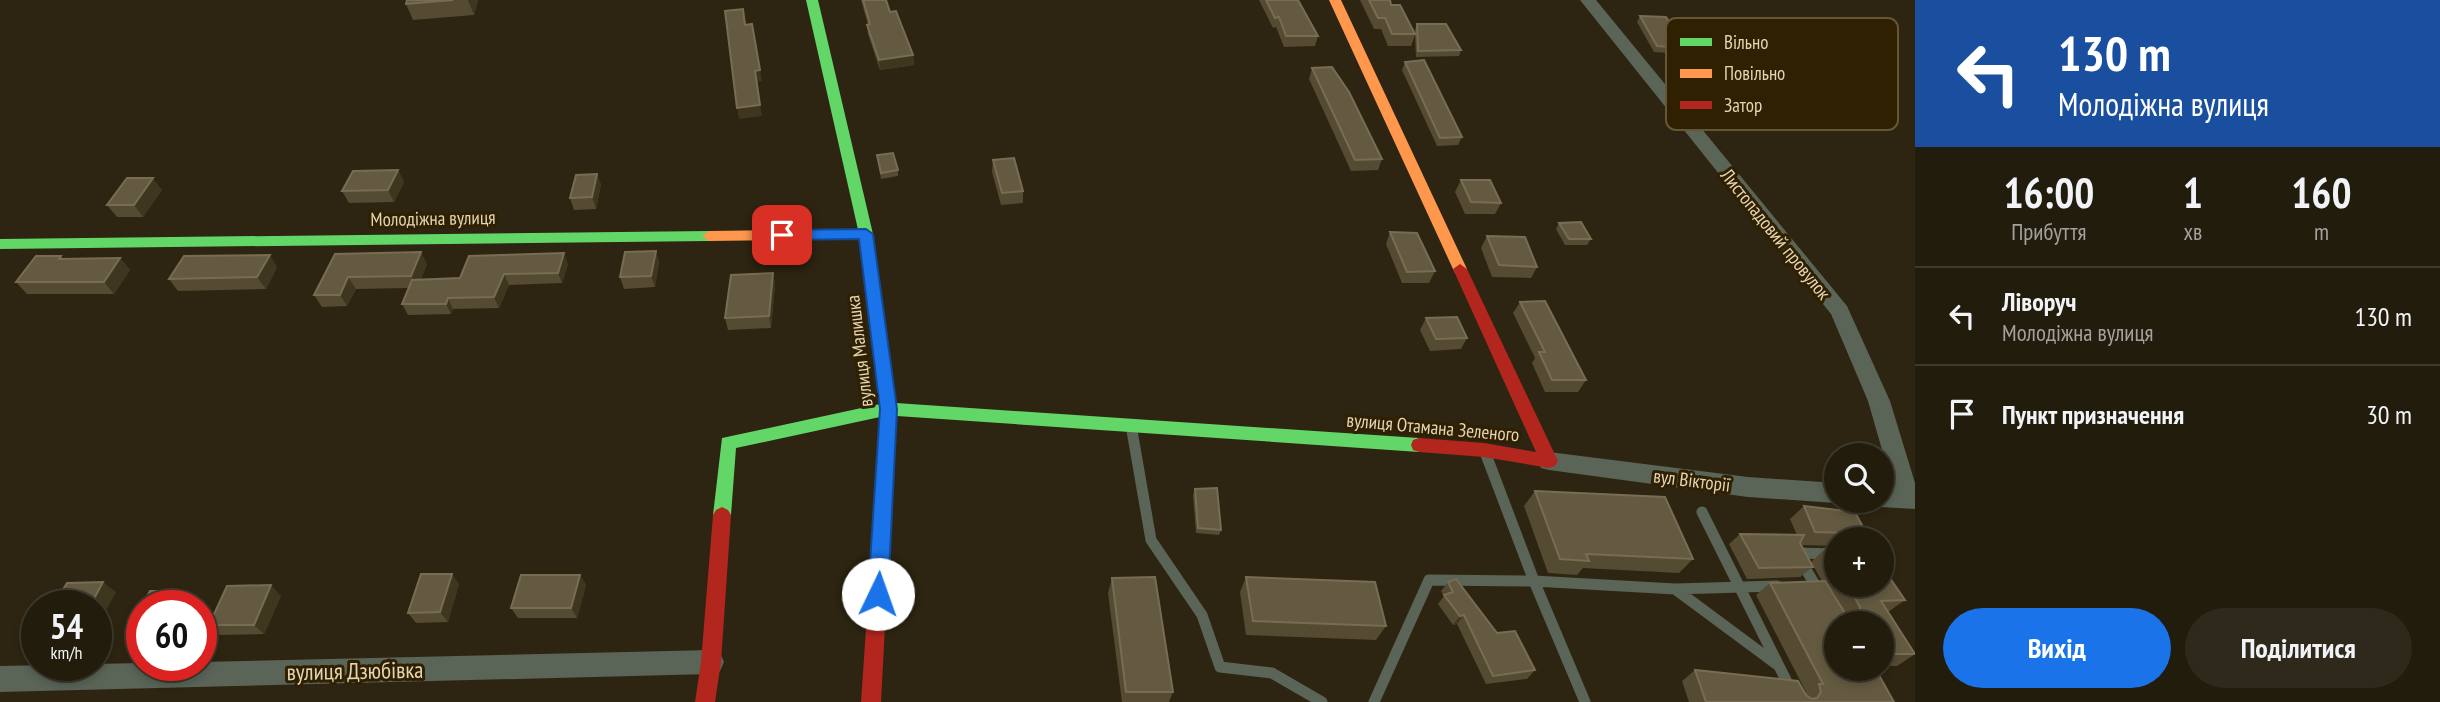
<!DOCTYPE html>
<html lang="uk">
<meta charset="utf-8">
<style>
:root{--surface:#221c0d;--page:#2e291b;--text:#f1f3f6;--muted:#a2a19d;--line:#3f3a2e;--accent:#1a73e8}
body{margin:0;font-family:"PT Sans Narrow",sans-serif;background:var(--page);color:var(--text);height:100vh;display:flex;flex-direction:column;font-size:26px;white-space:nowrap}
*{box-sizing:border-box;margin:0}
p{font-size:23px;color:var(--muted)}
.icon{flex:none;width:38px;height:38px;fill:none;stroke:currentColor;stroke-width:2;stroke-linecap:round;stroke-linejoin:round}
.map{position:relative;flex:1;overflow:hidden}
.panel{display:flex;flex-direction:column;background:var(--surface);width:525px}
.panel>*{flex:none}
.hud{background:#1a4fa0;color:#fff;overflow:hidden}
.fabs{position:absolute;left:1824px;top:443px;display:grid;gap:14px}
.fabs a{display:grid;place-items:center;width:70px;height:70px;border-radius:50%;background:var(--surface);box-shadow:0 4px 10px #0003,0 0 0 2px var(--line);font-size:35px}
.speed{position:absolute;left:21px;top:590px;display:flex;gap:14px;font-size:35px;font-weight:700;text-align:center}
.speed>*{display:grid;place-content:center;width:91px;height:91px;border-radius:50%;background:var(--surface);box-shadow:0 4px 10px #0003,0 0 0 2px var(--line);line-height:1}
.speed small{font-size:18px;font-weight:400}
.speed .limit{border:10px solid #d22;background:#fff;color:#111}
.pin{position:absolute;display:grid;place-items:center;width:60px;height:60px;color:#fff;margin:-30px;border-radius:14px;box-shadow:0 4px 10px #0006}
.me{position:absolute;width:77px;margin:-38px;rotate:3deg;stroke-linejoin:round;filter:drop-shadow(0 0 5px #0008)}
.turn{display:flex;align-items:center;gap:24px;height:147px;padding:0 28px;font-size:32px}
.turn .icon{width:91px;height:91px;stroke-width:2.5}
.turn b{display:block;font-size:49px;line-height:60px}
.eta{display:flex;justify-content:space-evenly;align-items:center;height:119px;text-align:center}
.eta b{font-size:42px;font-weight:600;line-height:49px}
.cta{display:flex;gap:14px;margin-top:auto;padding:14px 28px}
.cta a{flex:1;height:80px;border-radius:42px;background:var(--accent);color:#fff;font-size:28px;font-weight:600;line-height:80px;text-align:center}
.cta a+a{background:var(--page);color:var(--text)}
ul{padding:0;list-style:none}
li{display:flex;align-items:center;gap:21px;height:98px;padding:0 28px;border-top:2px solid var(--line)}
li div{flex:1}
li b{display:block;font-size:26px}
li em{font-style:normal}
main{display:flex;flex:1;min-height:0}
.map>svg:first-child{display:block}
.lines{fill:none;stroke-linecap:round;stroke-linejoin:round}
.lane{stroke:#5a6457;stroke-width:11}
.street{fill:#5a6457;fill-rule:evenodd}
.fast{fill:#63d668;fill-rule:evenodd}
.slow{fill:#ff974d;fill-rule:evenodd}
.jam{fill:#b3261e;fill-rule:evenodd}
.wall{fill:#554b33}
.shaded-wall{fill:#3e361f}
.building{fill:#645a41;stroke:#786d53;stroke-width:2}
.route{fill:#1a73e8;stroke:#114b97;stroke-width:2}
.labels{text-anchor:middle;stroke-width:6;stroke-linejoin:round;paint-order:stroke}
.street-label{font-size:19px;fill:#e5d5b5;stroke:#2e2000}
.near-street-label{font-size:23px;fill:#e5d5b5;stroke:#2e2000}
.key{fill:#2e2000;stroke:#655636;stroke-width:2}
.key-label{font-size:19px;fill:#e5d5b5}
</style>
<main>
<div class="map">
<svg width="1915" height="702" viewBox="0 0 1915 702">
<rect width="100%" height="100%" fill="#2d2511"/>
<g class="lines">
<path class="lane" d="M1131,425l20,115 51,75 18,52 52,6 50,29
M1485,452l49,129 51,121
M1702,512l76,152
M1675,589l102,-3
M1820,593l-24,-40 40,1
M1374,702l55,-122 105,1 141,8 104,77 18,36"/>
<path class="street" d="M1580,0h16l251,306 43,95 25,82v26l-34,-2 -10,-7h10v-13l12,1 -25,-87 -37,-87z
M1549,452l199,25 88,6v17h7l-7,3 -88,-6 -199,-27 -8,-2 -3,-7 3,-7z
M711,650l9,3 4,9 -4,9 -9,3 -711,18v-26l142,-3 59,2v-3z"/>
<path class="fast" d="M806,0h12l55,234 23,169 523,35 6,2 2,5 -2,5 -6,2 -522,-36 -4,27 -6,2 -6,-2 -2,-5 1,-21 -144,31 -5,67 -3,5 -6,3 -6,-3 -3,-5 9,-77 158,-34 -21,-170z
M709,231l7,5 -7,5 -709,8v-10z"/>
<path class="slow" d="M1329,0h12l126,269 -2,4h-10l-2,-4z
M866,229l7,5 -7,5 -157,2 -7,-5 7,-5z"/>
<path class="jam" d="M1460,264l7,5 91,192 -3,5 -6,2 -65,-11 -65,-5 -6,-2 -2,-5 2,-5 6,-2 65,5 52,9 -83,-183z
M887,431l6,2 2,5 -14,264h-20l18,-264 2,-5z
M722,507l6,3 3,5 -10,147 -6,40h-20l6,-40 12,-147 3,-5z"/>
</g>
<path class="wall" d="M407,0h71l-4,15 -61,5 -7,-16z
M861,0h25l4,12 23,43 1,10 -34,5 -12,-36 -1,-9h1z
M1259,0h39l20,36 -3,10 -31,1 -8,-20 -3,1z
M1360,0h30l1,5 24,29v-4l2,-6 44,26 -2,6 -43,1 -1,-22 -4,11h-23l-7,-17h-7z
M1640,16l46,32 -3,6 -29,-2 -17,-30z
M1405,62l57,75 -4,8 -21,1 -35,-76z
M1312,68l70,91 -4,11 -27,1 -42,-92z
M877,155l21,15v6l-17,3z
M993,160l30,31v12l-22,2 -9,-33z
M398,170l6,12 -10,20 -45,1 -7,-12z
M597,174l4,11 -5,24 -22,1 -4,-12z
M1461,180l40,23 -6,11h-30l-10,-22z
M162,190l-19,27h-26l-10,-12z
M1559,223l32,16 -4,6h-22l-9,-16z
M1390,232l45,39 -6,12h-27l-16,-39z
M1487,236l50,31 -6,11 -39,-1 -11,-29z
M656,251l3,11 -4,25 -31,2 -4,-12z
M335,254l92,10 -6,15 39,-1 108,-14 -6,19 -53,2 -10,23 -46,1 -2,5 -43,1 -6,-11 7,-16 -53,1 -9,17 -25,1 -8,-12z
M61,256l2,3 57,-1 10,12 -16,24h-87l-11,-12z
M277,267l-11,22 -88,2 -9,-12z
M773,273l2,12 -4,43 -43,2 -3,-12z
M1520,302l66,78 -8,12h-33l-13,-29 3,-5 -22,-45z
M1426,318l41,20 -6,11 -31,2 -10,-21z
M1195,489l26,41 -2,5 -23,-2 -3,-38z
M1535,491l158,68 -14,14 -96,-5 -6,7 -29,-2 -24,-67z
M1804,506l61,25 -5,4 3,4h-27v7l-35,-1 12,22 -13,10 -53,2 -18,-35 11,-10 57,1 -7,-16z
M1825,549h11v35h45l24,16 -17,12 27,42 -18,12h-16v-43h-45l58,79h-205l-7,-21 13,-11 110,23 1,-1 -50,-97 14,-12 52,-2 -11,-19z
M580,575l6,10 -9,33h-59l-7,-10z
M1246,577l140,49 -10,14 -130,-5 -6,-43z
M1112,578l61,114 -4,10h-47l-14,-109z
M1448,582l87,88 -8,9 -41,5 -29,-60 -4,1 -15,-21 6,-8 -3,-5z
M459,584l-11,38 -32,1 -8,-10z
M281,596l-17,38 -44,1 -11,-10z
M142,606v27l-10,-8z"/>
<path class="shaded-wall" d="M468,0h10l-4,15z
M913,55l1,10 -34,5 -1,-10z
M760,70l2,11 -6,1 6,34 -23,3 -2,-11 18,-37z
M398,170l6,12 -10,20 -6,-12z
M597,174l4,11 -5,24 -4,-12z
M153,178l9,12 -19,27 -9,-12z
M656,251l3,11 -4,25 -4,-11z
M421,252l6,12 -9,23 -7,-11z
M564,253l4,11 -6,19 -4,-10z
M270,255l7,12 -11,22 -9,-12z
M120,258l10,12 -16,24 -10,-12z
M773,273l2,12 -4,43 -2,-12z
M504,274l5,11 -10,23 -5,-11z
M348,277l8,12 -9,17 -7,-11z
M448,298l5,11 -2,5 -5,-10z
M452,574l7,10 -11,38 -8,-10z
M580,575l6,10 -9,33 -6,-10z
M103,582l13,10 -20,37v-23h-6z
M271,585l10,11 -17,38 -10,-9z
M174,591l12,10 -3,5h-16z
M1464,615l-7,9 -4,1 7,-9z"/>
<path class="building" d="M407,0h46l-47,4z
M863,0h23l4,12 6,-1 17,44 -34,5 -12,-35 3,-1z
M1266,0h32l20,36h-32l-7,-19 -4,1z
M1369,0h21l1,5h9l15,29h-23l-7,-16h-7z
M743,9l2,16 7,-1 8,46 -5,1 5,34 -23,3 -12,-97z
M1640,16l26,1 20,31 -29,-2z
M1417,24h29l15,26 -43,1z
M1424,60l38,77 -22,1 -35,-76z
M1332,67l17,25 33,67 -27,1 -43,-92z
M893,153l5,17 -17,3 -4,-18z
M1014,158l9,33 -21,2 -9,-33z
M398,170l-10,20 -46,1 11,-20z
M597,174l-5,23 -22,1 6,-23z
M127,178h26l-19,27h-27z
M1461,180h29l11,23 -30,-1z
M1581,222l10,17h-22l-10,-16z
M1390,232l27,1 18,38 -28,1z
M1487,236l38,1 12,30 -38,-2z
M656,251l-5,25 -31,1 5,-25z
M421,252l-10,24 -63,1 -8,18h-26l21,-41z
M564,253l-6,20 -54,1 -10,23 -46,1 -2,6h-44l10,-24 48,-2 9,-22z
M270,255l-13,22 -88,2 15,-23z
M36,256h25l-2,3 61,-1 -16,24h-88z
M773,273l-4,43 -44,2 6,-43z
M1545,301l41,79h-34l-13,-28h6l-25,-50z
M1457,317l10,21 -31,1 -10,-21z
M1217,488l4,42 -23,-2 -3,-39z
M1535,491l130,6 28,62 -107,-5 3,7 -29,-2z
M1804,506l51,6 10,19h-8l6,8h-4l-8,-6 -36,-1z
M1740,534l64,1 -4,8 13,24 -54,1z
M1825,549h11v17z
M1881,565l24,35 -24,1 34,53h-34v-31h-45v45h39l19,34h-188l-11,-32 103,11 8,14 6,4 5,-1 4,-6 -2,-8h4l-53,-101 55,-2 23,37 6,1 6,-4v-8l-13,-23h34z
M421,574h31l-12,38 -32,1z
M521,575h59l-9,33h-60z
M1155,577l18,115h-47l-14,-114z
M1246,577l129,5 11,44 -133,-5z
M1456,579l41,54 18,-2 20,39 -42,6 -29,-61 -4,1 -16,-21 9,-3 -5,-10z
M103,582l-13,24h-37l14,-23z
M271,585l-17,40h-45l18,-39z
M150,591h24l-7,15h-25z
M142,606v19h-10z"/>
<path class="route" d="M866,229l7,5 24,175 -9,185 -3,6 -7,3 -7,-3 -3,-6 12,-185 -21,-170 -77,1 -7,-5 7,-5z"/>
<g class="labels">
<g class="street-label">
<text transform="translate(433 218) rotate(-1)" y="7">Молодіжна вулиця</text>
<text transform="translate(1776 234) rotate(51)" y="7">Листопадовий провулок</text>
<text transform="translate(859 351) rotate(-97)" y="7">вулиця Малишка</text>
<text transform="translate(1433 427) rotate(5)" y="7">вулиця Отамана Зеленого</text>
<text transform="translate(1692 480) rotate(7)" y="7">вул Вікторії</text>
</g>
<g class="near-street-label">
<text transform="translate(355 671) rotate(-1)" y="8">вулиця Дзюбівка</text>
</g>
</g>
<rect x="1666" y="18" width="232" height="112" rx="10" class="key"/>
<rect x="1680" y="38" width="32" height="8" fill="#63d668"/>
<rect x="1680" y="69" width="32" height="9" fill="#ff974d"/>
<rect x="1680" y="101" width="32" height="8" fill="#b3261e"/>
<g class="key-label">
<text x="1724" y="49">Вільно</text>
<text x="1724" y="80">Повільно</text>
<text x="1724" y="112">Затор</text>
</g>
</svg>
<div class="fabs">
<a><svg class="icon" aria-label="search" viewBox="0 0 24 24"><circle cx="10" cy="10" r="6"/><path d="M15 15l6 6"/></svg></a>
<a>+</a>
<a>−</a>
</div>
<div class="speed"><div>54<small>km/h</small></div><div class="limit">60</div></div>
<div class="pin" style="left:782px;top:235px;background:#d93025"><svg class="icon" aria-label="arrive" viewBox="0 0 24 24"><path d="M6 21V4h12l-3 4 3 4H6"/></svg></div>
<svg class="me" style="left:878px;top:594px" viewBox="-20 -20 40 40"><circle r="19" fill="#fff"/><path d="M0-13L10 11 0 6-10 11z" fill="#1a73e8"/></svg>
</div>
<section class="panel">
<div class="hud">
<div class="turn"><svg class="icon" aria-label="left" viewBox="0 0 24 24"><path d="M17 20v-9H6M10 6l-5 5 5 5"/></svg><div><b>130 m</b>Молодіжна вулиця</div></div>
</div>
<div class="eta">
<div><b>16:00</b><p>Прибуття</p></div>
<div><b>1</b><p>хв</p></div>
<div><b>160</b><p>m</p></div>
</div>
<ul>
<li><svg class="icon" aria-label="left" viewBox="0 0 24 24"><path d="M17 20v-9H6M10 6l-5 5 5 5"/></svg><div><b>Ліворуч</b><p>Молодіжна вулиця</p></div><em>130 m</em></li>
<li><svg class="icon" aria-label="arrive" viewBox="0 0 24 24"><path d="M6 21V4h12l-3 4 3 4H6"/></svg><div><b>Пункт призначення</b></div><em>30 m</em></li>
</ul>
<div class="cta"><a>Вихід</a><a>Поділитися</a></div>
</section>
</main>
